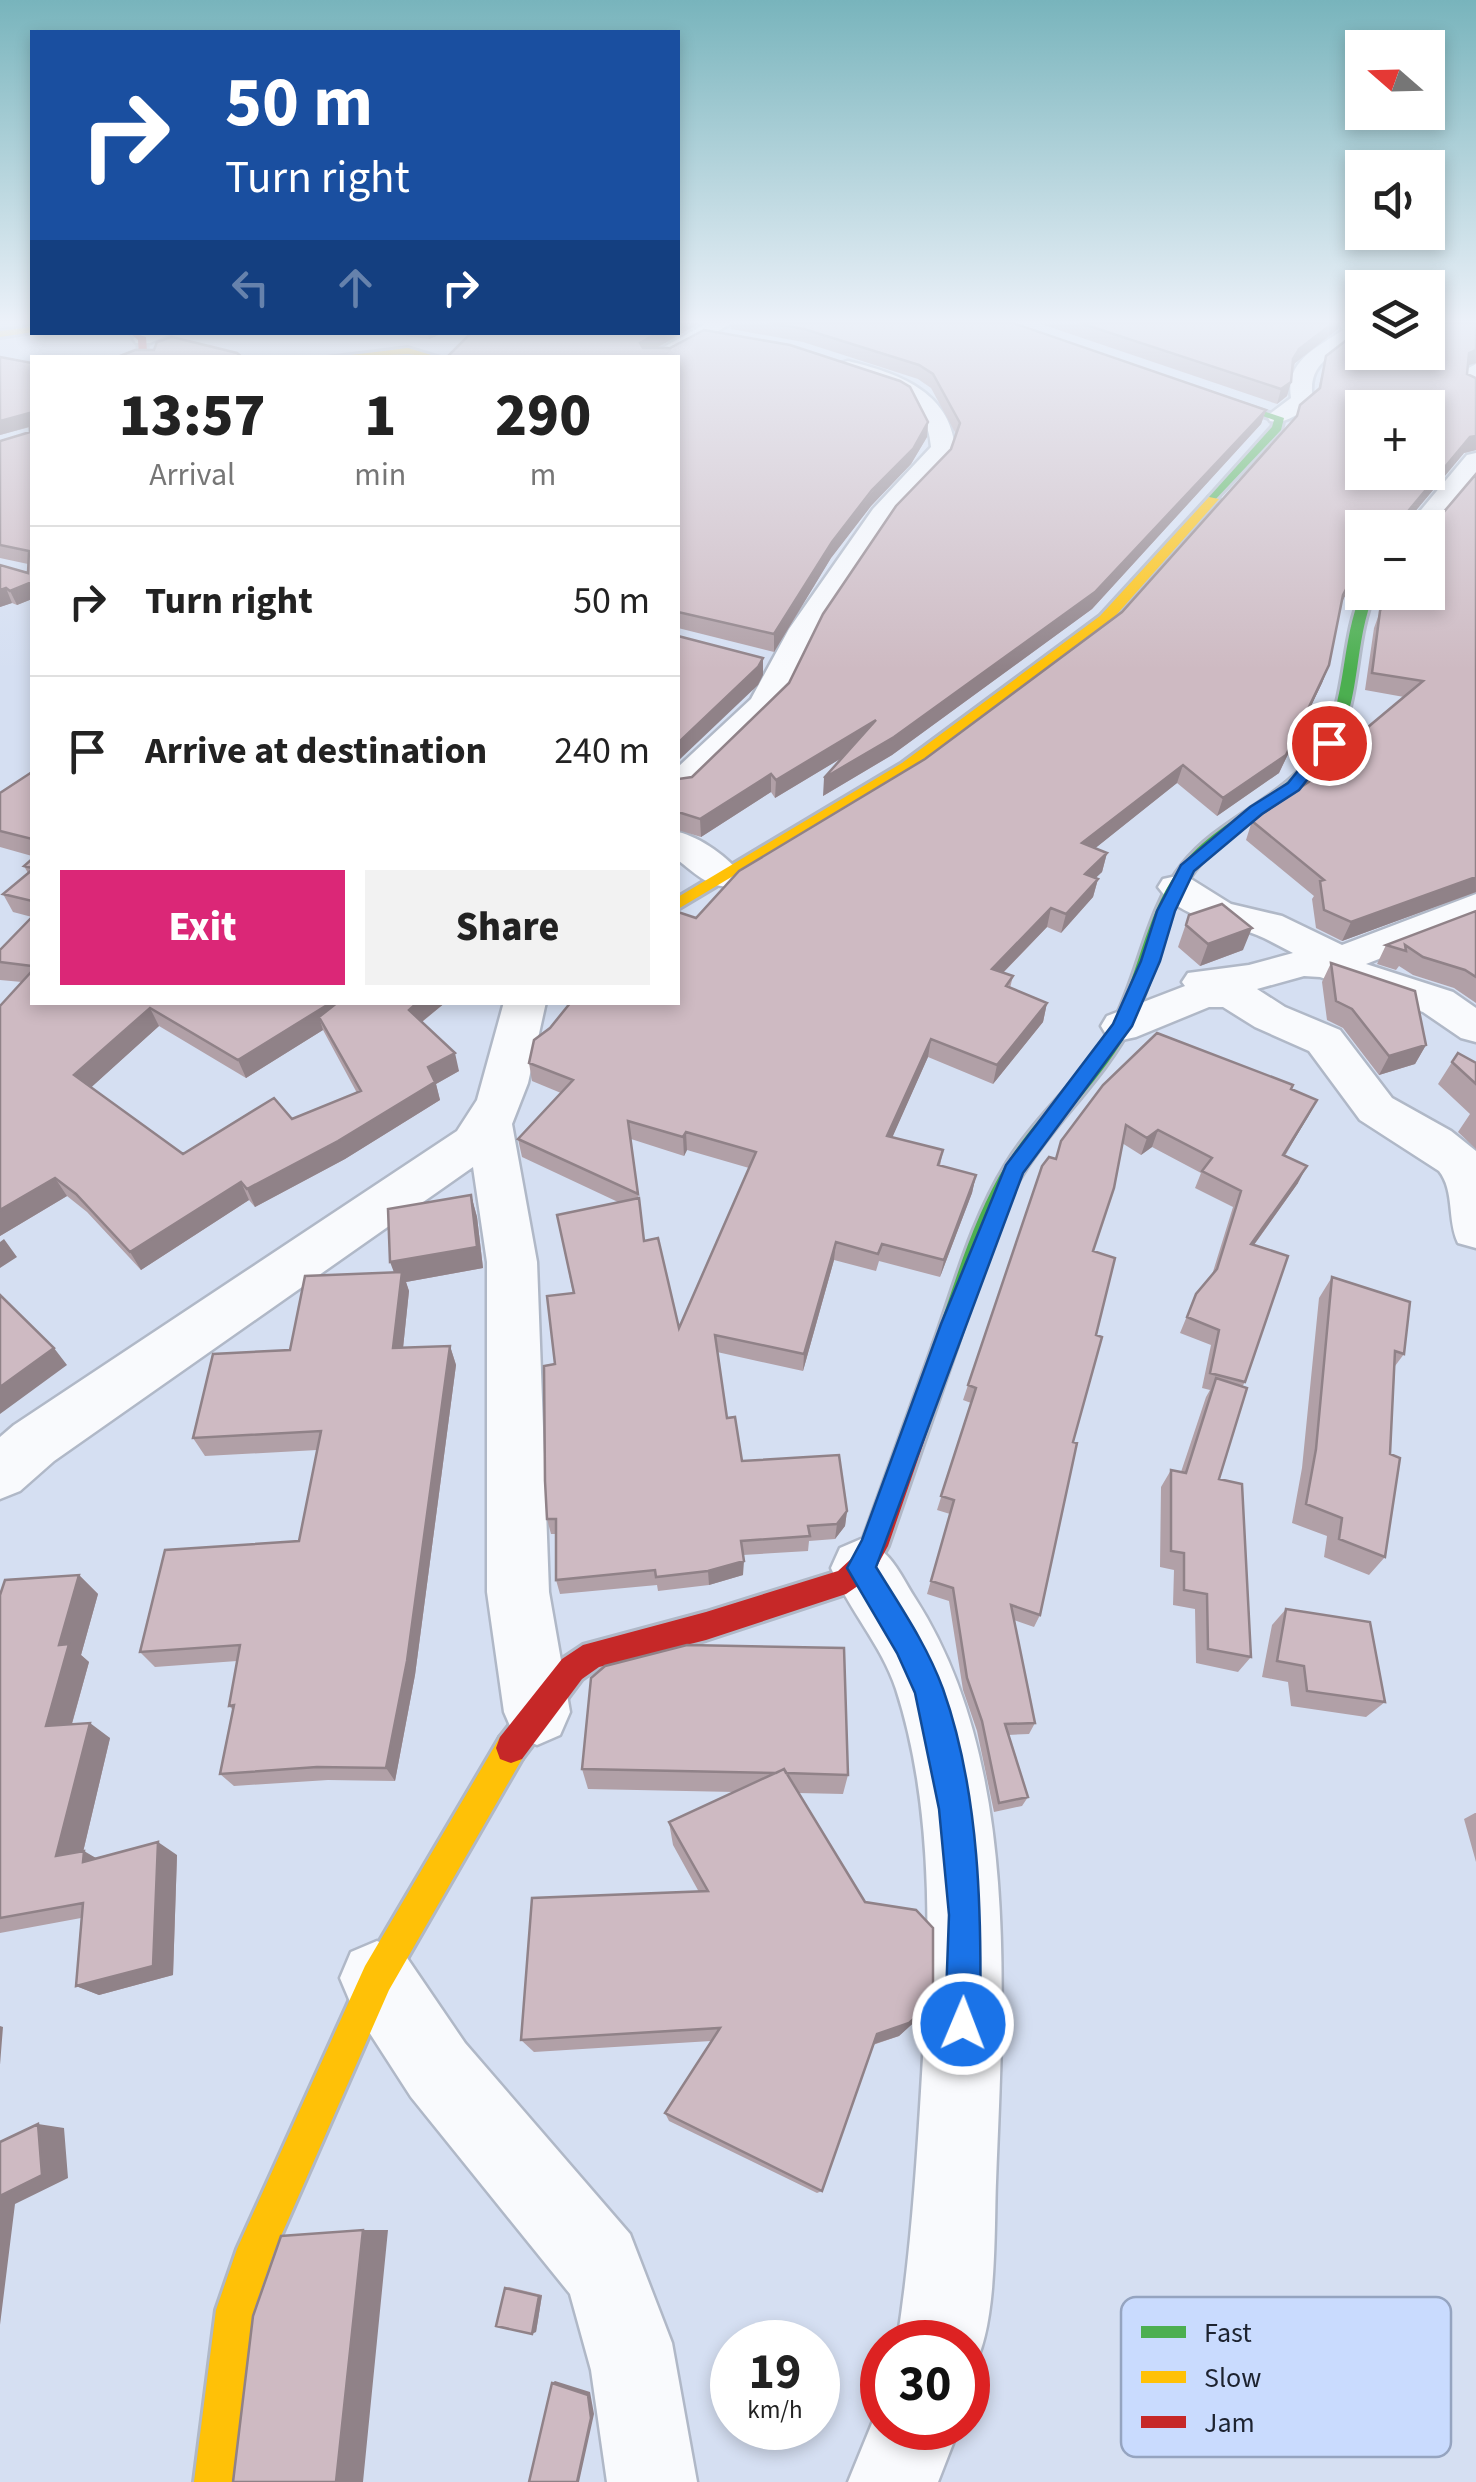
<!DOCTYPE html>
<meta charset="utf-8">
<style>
:root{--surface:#fff;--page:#f2f2f2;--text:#222;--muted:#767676;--line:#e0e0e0;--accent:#db2777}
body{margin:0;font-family:"Source Sans 3",sans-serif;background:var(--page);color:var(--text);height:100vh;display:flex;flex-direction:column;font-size:38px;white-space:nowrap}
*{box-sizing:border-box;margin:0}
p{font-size:32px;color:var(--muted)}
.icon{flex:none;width:55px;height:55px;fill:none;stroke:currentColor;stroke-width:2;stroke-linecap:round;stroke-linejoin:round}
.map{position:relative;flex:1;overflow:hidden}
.details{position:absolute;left:30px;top:355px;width:650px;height:650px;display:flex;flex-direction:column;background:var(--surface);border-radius:0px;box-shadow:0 5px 15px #0003}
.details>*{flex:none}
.guide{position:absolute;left:30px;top:30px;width:650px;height:305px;border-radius:0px;box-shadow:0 5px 15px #0003;background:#1a4fa0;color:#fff;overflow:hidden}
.needle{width:65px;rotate:290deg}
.fabs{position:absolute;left:1345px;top:30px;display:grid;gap:20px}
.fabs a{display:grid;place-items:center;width:100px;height:100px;border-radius:0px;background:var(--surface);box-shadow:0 5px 15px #0003;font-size:50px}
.speed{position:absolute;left:710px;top:2320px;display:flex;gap:20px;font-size:50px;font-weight:700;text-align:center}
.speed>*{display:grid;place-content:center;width:130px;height:130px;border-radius:50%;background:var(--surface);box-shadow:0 5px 15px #0003;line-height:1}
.speed small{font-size:25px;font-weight:400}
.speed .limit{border:15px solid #d22;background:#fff;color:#111}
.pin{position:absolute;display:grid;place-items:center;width:85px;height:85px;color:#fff;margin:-42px;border:5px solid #fff;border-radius:50%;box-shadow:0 2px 10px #0007}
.me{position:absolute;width:110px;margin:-55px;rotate:1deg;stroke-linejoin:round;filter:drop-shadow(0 0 8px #0008)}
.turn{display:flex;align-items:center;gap:35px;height:210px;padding:0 30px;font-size:45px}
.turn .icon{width:130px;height:130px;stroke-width:2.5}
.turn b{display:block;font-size:70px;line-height:85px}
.lanes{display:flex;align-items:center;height:95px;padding:0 30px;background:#0003;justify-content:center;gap:50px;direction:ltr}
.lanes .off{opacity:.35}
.eta{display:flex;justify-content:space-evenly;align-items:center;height:170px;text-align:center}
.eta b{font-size:60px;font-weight:800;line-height:70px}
.cta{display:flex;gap:20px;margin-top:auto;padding:20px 30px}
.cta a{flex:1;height:115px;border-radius:0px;background:var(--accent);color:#fff;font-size:40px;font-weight:800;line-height:115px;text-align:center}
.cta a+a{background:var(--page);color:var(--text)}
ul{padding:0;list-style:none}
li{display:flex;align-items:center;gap:30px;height:150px;padding:0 30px;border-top:2px solid var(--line)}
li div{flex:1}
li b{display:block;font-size:38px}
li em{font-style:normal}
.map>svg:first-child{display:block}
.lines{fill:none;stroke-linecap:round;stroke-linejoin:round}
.street-casing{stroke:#b0b8c7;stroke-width:5}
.fast-casing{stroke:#b0b8c7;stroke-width:6}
.slow-casing{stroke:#b0b8c7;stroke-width:6}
.jam-casing{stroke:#b0b8c7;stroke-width:6}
.path{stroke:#d8dbe1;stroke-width:2.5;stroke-dasharray:2.5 4;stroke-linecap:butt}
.street{fill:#f9fafd;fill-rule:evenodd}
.fast{fill:#4caf50;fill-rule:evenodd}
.slow{fill:#ffc107;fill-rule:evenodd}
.jam{fill:#c62828;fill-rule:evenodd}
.wall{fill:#b1a0a7;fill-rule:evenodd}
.shaded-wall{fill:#908288}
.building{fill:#cebac2;stroke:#908288;stroke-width:2.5;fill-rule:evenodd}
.route{fill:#1a73e8;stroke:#114b97;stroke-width:2.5}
.key{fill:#c9dbfe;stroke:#95a4c0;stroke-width:2.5}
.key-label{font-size:28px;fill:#1d2330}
</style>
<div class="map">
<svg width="1476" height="2482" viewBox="0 0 1476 2482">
<rect width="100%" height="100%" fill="#d5dff2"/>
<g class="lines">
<g class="street-casing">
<path id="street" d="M707,323h25l-61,35h-27z
M1338,323h20l4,12c-27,20 -56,26 -49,65 -10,12 -27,25 -43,21l-3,-5 24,-18c-6,-37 25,-50 52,-68z
M143,332h32l-25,11h-14l-3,-4z
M848,361c49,12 102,30 107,87l-63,72 -73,109 -44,82 -85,81 -12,3v-28l73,-68 38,-70 84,-120 58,-62c-3,-51 -49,-62 -90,-76l-4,-4 4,-4z
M1476,364v31l-11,-7v-18z
M1476,453v23l-48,58v-6h-22l61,-73z
M678,832c22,5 52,26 65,45l-6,8c-25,6 -40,-10 -59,-25z
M1177,876l14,3 40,25 51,12 60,29 134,-51v27l-110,43 87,28 23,16v34l-15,-4 -38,-26 -103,-35 -16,-1 -47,13 28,18 55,23 52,68 59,33 25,20v97l-18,-5c-11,-23 -3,-52 -19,-72l-79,-51 -51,-69 -54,-24 -32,-20h-14l-73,30 -14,3 -15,-4 -6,-10 6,-10 78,-30 -3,-4 6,-9 61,-8 44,-12c-12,-6 -24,-13 -36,-18 -34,-14 -76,-15 -99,-48l5,-8z
M504,1002h42l-18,81 -16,41 25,138 12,330 21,120 -10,23 -23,10 -23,-10 -10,-23 -17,-120v-330l-14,-95 -419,294 -34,30 -20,8v-62l14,-12 443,-294 20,-31z
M861,1539c31,12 37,32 54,59 106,164 88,397 81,584 -2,47 2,158 -28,192v-32h-71c13,-83 19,-167 24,-251 8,-131 16,-275 -25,-402 -14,-43 -47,-79 -65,-121l9,-20z
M377,1941l26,11 62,91 165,191 42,109 25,139h-90l-16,-112 -21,-76 -159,-197 -60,-93 -11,-26 11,-26z
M882,2399v29h77l-21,54h-90z"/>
</g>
<g class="fast-casing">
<path id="fast" d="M1191,387l93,31 -3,12 -68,72 -4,-5 63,-70 2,-7 -83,-29z
M1362,592h13c-22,49 -13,107 -40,153 -32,57 -101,74 -140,125 -34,45 -38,105 -63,154 -28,54 -75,95 -107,146 -34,52 -48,118 -68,176l-3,7 -9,3 -9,-3 -3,-7c22,-62 39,-127 74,-183 31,-50 79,-87 106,-139 27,-52 33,-114 70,-160 38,-48 105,-66 137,-119 28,-45 20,-104 42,-153z"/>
</g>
<g class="slow-casing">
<path id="slow" d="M32,327l1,5 -33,5v-6z
M408,348l33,10 -33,-4 -81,4z
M1209,497l10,2 -109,123 -198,147 -234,140v-12l224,-134 198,-147z
M511,1733l11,4 4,11 -4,11 -133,231 -115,262 -20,58 -20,172h-40l22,-172 21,-61 128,-283 135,-229z"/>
</g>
<g class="jam-casing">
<path id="jam" d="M129,332l17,5 1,15 4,6 -12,-3 -1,-15z
M945,1336l9,3 3,7 -69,200 -17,31 -25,17 -140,46 -107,27 -17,12 -60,80 -11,4 -11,-4 -4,-11 4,-11 62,-78 21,-14 123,-33 132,-41 13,-12 12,-19 70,-194 3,-7z"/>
</g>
<path class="path" d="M1088,353l26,-8"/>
<use href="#street" class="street"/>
<use href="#fast" class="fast"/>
<use href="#slow" class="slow"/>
<use href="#jam" class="jam"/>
</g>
<path class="wall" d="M700,323l-43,25 271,74 -1,15 -16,27 -40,42 -40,52 -57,94 -96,-24v-270l-206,-26z
M731,323h282l253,87 -5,14 -169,185 -200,146 -69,41 20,-39 -68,41 -4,-6 -70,45 -23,-7v-51l14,-2 97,-94 162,-234 5,-15 -25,-46 -13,-9 -115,-37 -72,-13z
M1038,323h302l-2,6 -43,34 -8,33 -10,8z
M1428,323h48v40l-8,2 -1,9 9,4v72l-12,3 -52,62 19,1 1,5 5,-1 39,-46v418l-134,49 -26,-13 -4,-29 2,-3 -68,-56 6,-19 68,-47 17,-21 67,-56 -39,-7 9,-62 13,-36h41v-64h-66v53h-3l-13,13 -5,9 -12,62 -7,18 -43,90 -62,43 -40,-33 -82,65 12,5 -5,19 -7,6 3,1 -5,18 -32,36 -14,-6 -44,46 10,3 -3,12 37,15 -4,19 -50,62 -65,-27 -36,80 51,13 -3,16 36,9 -4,18 -32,84 -61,-16 -3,10 -42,-11 -31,111 -86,-19 10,66 8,-1 7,44 97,-6 8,56 -2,15 -10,13 -26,2 -1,10 -65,4v20l-34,10 -51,6 -1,-6 -97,9 -4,-14v-46h-5l-4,-15 -3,-153 11,-2 -8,-68 26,-3 -16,-78 61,-13 -96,-45 -4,-18 43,-46 -29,-12 -3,-18 5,-23 16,-12 21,-26h107v-90l18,6 43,-47 186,-112 197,-147 174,-195 4,-12 18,-15 8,-34 36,-28v24h66zM1362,408h66v64h-66zM631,1139l53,17 3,-6 62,18 -70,160 -21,-90 -14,3z
M371,332h75l-17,7z
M0,357l32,6v236l-15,6 -5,-2 -12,4v-42l28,8v-9l-28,-6v-117l30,-9v-5l-30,8z
M32,772v84l-32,-9v-54z
M32,859v58l-19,-5 -10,-18 25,-21 -4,-7z
M1476,911v92l-22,-15 -41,-13 -14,-9 -3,4 -19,-6 9,-19z
M1189,915l54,35 -43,16 -22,-19z
M32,917v85h414l-24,20 37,49 -23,13 4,16 -95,59 -90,48 -6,-7 -108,70 -54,-58 -20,-16 -67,40 22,-254 -22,-2v-30zM159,1026l87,52 77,-48 34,63 -65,26 -109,35 -92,-67z
M1331,963l95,82 -11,19 -36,11 -36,-47 -16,-8 -5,-38z
M1452,1062l24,1v86l-18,-17 12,-18 -32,-30z
M1103,1085l188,4 26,11 -32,56 13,27 -44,62 -9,137 -3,5 -23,92 32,178 -13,15 -42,-9 -1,-54 -22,-4 1,-35 -14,-3 1,-80 10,-17 10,2 25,-75 4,-7 -8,-2 9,-43 -31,-12 16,-39 16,-19 21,-68 -38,-19 6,-15 -49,-26 -11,8 -19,-12 -29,108 3,84 -23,107 -33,173 -6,12 -20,-7 21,103 -6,11 -21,1 20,62 -6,9 -28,6 -17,-81 -14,-41 -14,-89 -22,-7 23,-80 -13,-4 34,-107 -8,-3 5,-15 88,-226z
M471,1195l6,22 6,51 -77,14 3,9 -6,57 47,-2 6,19 -41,310 -20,106 -67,-1 -94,6 -14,-12 13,-64 -4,-4 8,-45 -82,6 -15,-15 159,-111 18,-91 -112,6 -12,-18 97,-88 104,-78z
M1332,1277l72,77 -9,12 -10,191 -16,18 -45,-18 3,-21 -35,-13 10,-55 17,-170z
M79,1575l19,19 -17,61 8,7 -17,62 38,14 -27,114 13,6 81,-3 -4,120 -74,20 -23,-9 5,-68 -81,15v-338z
M1286,1609l99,93 -19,15 -75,-11 -3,-24 -26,-5 10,-52z
M582,1769l266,6 -5,19 -45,-1 67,109 68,100 -12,14 -22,20 -26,9 -51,146 -5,2 -148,-72 -4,-8 46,-72 -177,11 -13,-12 178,-148 -26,-47 -4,-23 66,-30 -147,-3z
M1475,1813h1v49l-12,-43z
M509,2287l33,8 -6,37 -31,-44z"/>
<path class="shaded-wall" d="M678,323h22l-60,34v-14l19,-11h19z
M1333,323h7l-2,6 -43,34 -6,11 4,-15 6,-10z
M427,332h19l-17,7z
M1476,350v13l-13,4 6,-14z
M1291,382l-4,14 -10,8 4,-15z
M1266,410l-5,14 -169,185 -200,146 -69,41 1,-18z
M29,413l3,13 -32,9v-14z
M928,422l-1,15 -16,27 -40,42 -40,52 -57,94v-18l58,-92z
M1476,436v14l-12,3 -61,73 6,-16 61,-73z
M1362,568l-3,13 -13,13 -9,18 15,-34z
M32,582v17l-15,6 -7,-14z
M6,588l6,15 -12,4v-17z
M763,658v17l-5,10 -80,76v-18z
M1329,665l-7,18 -43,90 -62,43 6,-18z
M876,720l-1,18 -100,60 1,-18z
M1183,765l-6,18 -99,79 4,-19z
M771,774v18l-70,45 -1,-18z
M1107,853l-5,19 -21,20 4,-18z
M1476,877v15l-134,49 9,-19z
M1098,879l-5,18 -32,36 5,-19z
M1051,908l-4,19 -58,60 3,-18z
M1252,928l-9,22 -43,16 8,-22z
M332,1002h8l-21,15 4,13 -77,48 -8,-18z
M418,1002h28l-32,26 -5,-18z
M1047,1003l-4,19 -50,62 4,-19z
M150,1008l9,18 -74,67 -11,-18z
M931,1039l-3,18 -43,97 2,-18z
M1426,1045l-11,19 -36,11 10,-19z
M455,1053l4,18 -23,13 4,16 -95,59 -90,48 -8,-18 181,-122z
M1317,1100l-9,17 -33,54 8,-16z
M1158,1130l-6,17 -11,8 6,-17z
M686,1132l1,18 -3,6 -1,-19z
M1307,1166l-9,17 -55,77 8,-16z
M976,1175l-4,18 -32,84 4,-17z
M55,1178l12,18 -67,40v-26z
M241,1182l8,18 -108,70 -11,-18z
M471,1195l6,22 6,51 -77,14 3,9 -8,76 -8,-19 5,-65 -8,-21z
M4,1239l13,18 -17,11v-26z
M836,1242l-2,18 -31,111 1,-17z
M450,1346l6,19 -41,310 -20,106 -9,-13z
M54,1348l13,17 -67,49v-27z
M847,1511l-2,15 -10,13 2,-15z
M744,1561l-1,14 -34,10 -1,-14z
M79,1575l19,19 -17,61 8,7 -22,79 -21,-15 13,-81z
M90,1723l20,15 -31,131 -23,-13z
M158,1842l19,13 -4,120 -74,20 -23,-9z
M84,1851l22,13 -23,-2z
M933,2002l-12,14 -22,20 -31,10 9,-12z
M0,2026l3,1 -3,38z
M38,2124l26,4 4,50 -53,26 -15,121v-129z
M363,2230h25l-25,252h-27z
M542,2295l-6,37 -4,2 7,-38z
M555,2381l35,11 4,22 -15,68h-2l-25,-99z"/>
<path class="building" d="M770,323h243l253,87 -171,182 -201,145 -70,41 52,-58 -100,60 -5,-6 -71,45 -22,-7v-33l14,-2 97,-94 34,-69 73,-108 55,-57 9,-26 -27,-49 -14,-9 -115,-36z
M1080,323h253l-34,26 -6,10 -2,23 -10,7z
M1428,323h48v27l-7,3 -2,21 9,4v58l-6,1 -61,73 1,5 21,1 1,5 5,-1 39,-46v403l-125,45 -27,-12 -4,-29 4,-1 -72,-59 68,-47 17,-21 86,-72 -51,-8 8,-62 8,-19h40v-64h-66v40l-10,10 -9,17 -14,70 -43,90 -63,43 -40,-33 -101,78 25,10 -22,21 13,5 -32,35 -15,-6 -59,61 21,7 -7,10 41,17 -50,62 -66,-26 -44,97 56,14 -5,15 38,10 -32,85 -62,-16 -4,10 -42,-12 -32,112 -89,-19 12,83 8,-1 7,44 97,-6 8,56 -10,13 -29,2 2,10 -69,5 3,20 -36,10 -52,6 -1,-7 -99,10v-61h-9l-2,-38 -1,-115 11,-2 -8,-68 27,-3 -17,-78 82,-17 5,43 14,-3 21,90 77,-176 -70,-20 -3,5 -55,-16 10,73 -120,-55 55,-59 -44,-17 5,-23 16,-12 21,-26h107v-90l18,6 43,-47 186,-112 197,-147 175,-196 3,-11 20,-17 6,-32 36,-28v24h66zM1362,408h66v64h-66z
M704,330l86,15 110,36 10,6 18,35 -15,27 -41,41 -40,52 -58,92 -96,-22v-254h-232l26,-26h187l-19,11 3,5h27z
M172,337l65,16 6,5h-128l20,-8h19l3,-8z
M0,357l32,6v219l-22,9 -4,-3 -6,2v-25l28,8 1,-22 -29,-6v-104l30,-9 -1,-19 -29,8z
M678,636l85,22 -5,9 -80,76z
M32,772v67l-32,-8v-38z
M32,859v9l-8,-2z
M32,870v31l-29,-7z
M1222,904l30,24 -44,16 -22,-19 3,-10z
M1476,911v66l-11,-7 -42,-13 -18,-12 1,6 -20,-6z
M32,917v49l-32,-4v-12z
M1331,963l84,28 11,54 -37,11 -37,-47 -16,-8z
M32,971v31h300l-94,58 -88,-52 -76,67 109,79 91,-56 18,21 69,-28 -42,-74 19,-15h80l-9,8 46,43 -27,14 7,15 -97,59 -91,48 -6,-7 -111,70 -54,-58 -21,-16 -55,32v-204z
M1157,1033l136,52 -2,4 26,11 -34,55 24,11 -56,78 37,12 -43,126 -35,-9 9,-43 -32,-13 9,-23 21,-25 24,-78 -39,-20 10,-13 -54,-28 -11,8 -21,-13 -12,63 -21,63 22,7 -19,77 6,2 -29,105 4,1 -37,172 -29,-10 24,118 -30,1 23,73 -29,6 -17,-82 -15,-43 -14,-90 -22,-7 23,-81 -13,-4 35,-108 -8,-3 74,-219 7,-9 7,2 5,-18 42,-56z
M1458,1053l18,10v21l-24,-22z
M471,1195l6,52 -87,15 -2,-53z
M402,1272l-9,76 57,-2 -43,315 -21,107 -69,-1 -97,7 14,-69 -5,1 11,-61 -100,7 25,-102 134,-9 22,-110 -128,7 20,-84 77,-4 15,-74z
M1332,1277l78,25 -6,52 -9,-3 -5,103 10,4 -15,99 -46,-18 3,-21 -36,-14 10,-55z
M0,1295l54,53 -54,39z
M1216,1378l31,10 -28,91 23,5 9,173 -43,-8 -1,-55 -23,-4v-37l-13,-2v-81l15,3z
M79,1575l-20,70 10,-1 -23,82 44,-3 -34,133 28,-5 -1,11 75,-20 -5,124 -77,20 7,-83 -83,15v-323l5,-15z
M1286,1609l84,13 15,80 -78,-11 -3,-25 -27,-5z
M687,1645l157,3 4,127 -62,-2 -2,-4 -8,4 -194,-4 9,-91 14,-12z
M784,1769l81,133 51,8 17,18v74l-24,21 -32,11 -55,157 -157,-78 55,-85 -199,12 11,-142 176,-7 -39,-69z
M38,2124l4,51 -42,21v-54z
M363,2230l-27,252h-103l20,-166 28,-80z
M505,2288l34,8 -7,38 -36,-8z
M552,2383l36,12 3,23 -14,64h-48z"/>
<linearGradient id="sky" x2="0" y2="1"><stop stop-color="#78b4bc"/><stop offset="0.48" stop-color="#ecf1f9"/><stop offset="1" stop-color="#ecf1f9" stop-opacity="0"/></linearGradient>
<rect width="1476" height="670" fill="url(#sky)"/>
<path class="route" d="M1323,740l13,3 -37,47 -37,24 -68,57 -19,40 -15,50 -28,65 -109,147 -147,394c24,39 51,78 67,122 37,104 39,226 37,335l-5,12 -12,5 -12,-5 -6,-12 4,-109 -10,-106 -24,-116 -18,-40 -50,-85 15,-28 79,-216 65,-159 107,-141 28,-63 16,-50 24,-46 69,-58 38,-24z"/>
<rect x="1121" y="2297" width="330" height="160" rx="15" class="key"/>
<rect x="1141" y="2326" width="45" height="12" fill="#4caf50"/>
<rect x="1141" y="2371" width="45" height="12" fill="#ffc107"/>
<rect x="1141" y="2416" width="45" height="12" fill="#c62828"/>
<g class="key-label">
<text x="1204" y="2342">Fast</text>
<text x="1204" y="2387">Slow</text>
<text x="1204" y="2432">Jam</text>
</g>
</svg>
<div class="fabs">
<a><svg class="needle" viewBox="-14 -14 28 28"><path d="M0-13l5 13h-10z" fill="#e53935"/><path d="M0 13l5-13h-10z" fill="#767676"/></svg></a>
<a><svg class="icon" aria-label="sound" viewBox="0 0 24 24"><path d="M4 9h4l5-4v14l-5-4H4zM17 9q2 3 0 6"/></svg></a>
<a><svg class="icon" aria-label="layers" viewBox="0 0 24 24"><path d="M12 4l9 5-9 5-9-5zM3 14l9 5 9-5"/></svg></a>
<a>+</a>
<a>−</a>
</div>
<div class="speed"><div>19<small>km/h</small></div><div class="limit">30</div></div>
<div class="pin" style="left:1329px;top:743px;background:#d93025"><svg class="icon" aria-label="arrive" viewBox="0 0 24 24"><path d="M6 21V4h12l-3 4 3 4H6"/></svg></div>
<svg class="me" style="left:963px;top:2024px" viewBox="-20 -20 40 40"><circle r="17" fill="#1a73e8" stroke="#fff" stroke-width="3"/><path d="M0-11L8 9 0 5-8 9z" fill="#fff"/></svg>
<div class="guide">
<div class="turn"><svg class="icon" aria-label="right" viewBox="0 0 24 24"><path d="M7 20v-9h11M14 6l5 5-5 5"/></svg><div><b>50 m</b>Turn right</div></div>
<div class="lanes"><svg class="icon off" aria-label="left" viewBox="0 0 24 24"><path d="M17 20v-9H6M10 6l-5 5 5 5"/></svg><svg class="icon off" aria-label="ahead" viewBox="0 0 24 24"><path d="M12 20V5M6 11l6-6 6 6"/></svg><svg class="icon" aria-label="right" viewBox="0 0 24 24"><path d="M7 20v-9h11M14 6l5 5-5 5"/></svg></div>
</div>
<section class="details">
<div class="eta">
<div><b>13:57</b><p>Arrival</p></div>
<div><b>1</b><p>min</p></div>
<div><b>290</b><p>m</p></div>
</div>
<ul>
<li><svg class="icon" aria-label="right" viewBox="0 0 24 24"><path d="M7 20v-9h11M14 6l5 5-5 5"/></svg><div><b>Turn right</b></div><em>50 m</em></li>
<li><svg class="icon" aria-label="arrive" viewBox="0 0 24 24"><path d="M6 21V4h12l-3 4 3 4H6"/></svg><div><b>Arrive at destination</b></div><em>240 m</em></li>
</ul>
<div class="cta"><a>Exit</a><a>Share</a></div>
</section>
</div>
